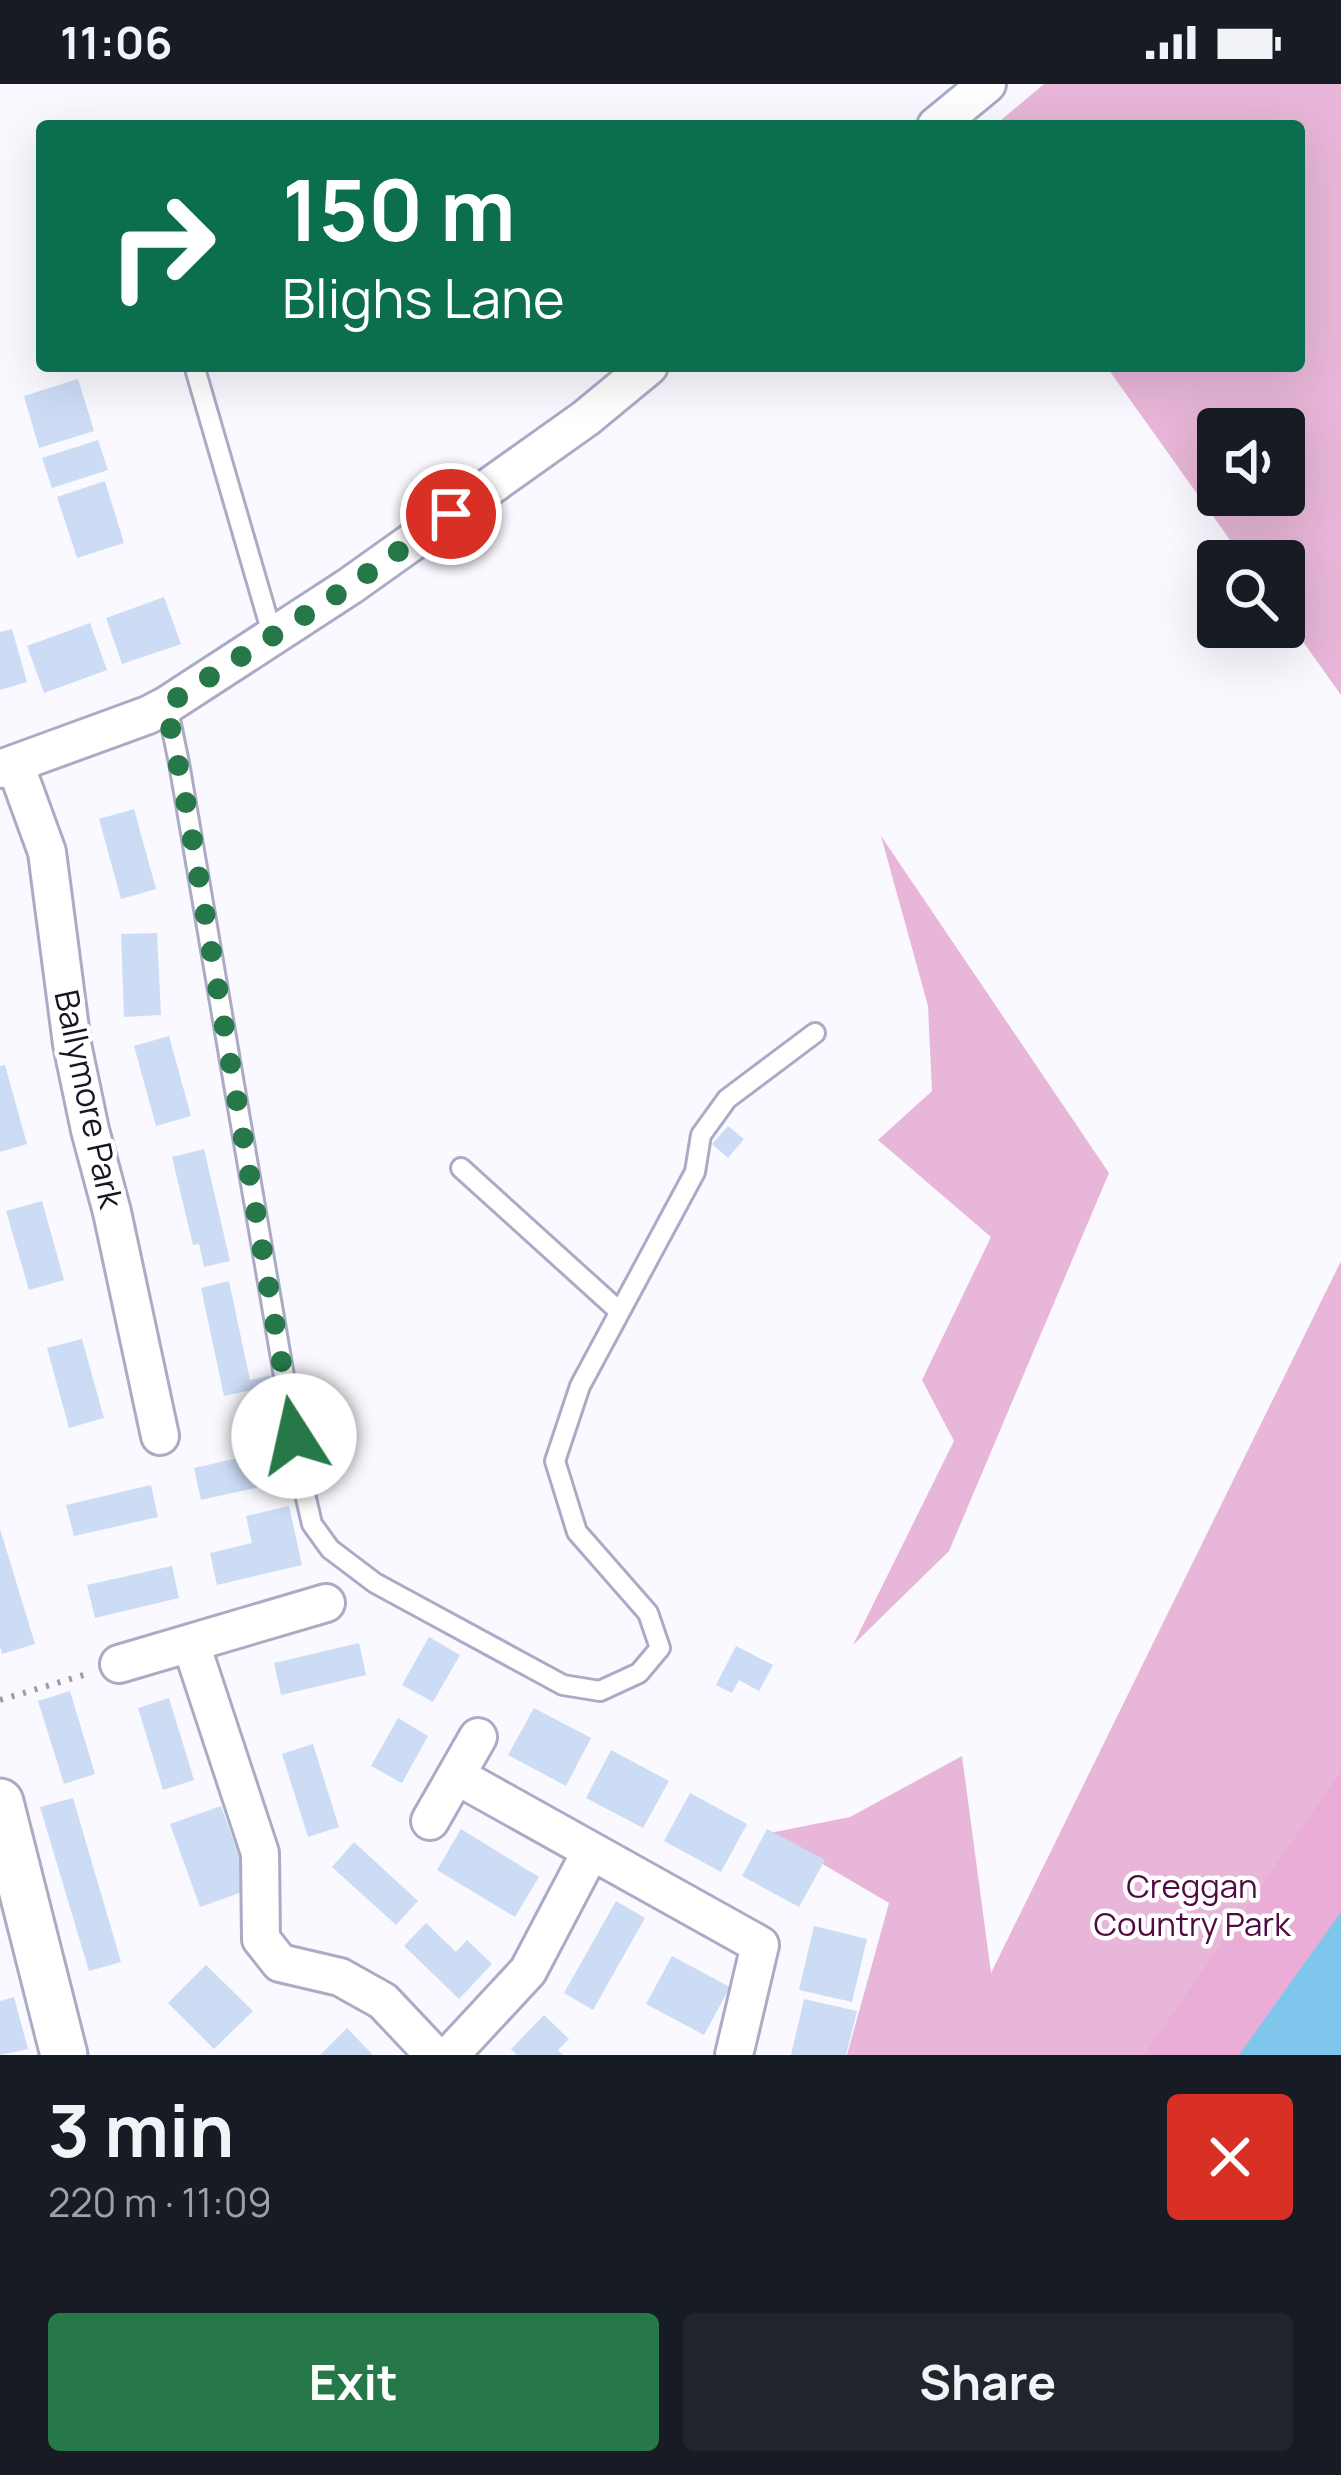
<!DOCTYPE html>
<meta charset="utf-8">
<style>
:root{--surface:#171b24;--page:#20242c;--text:#f1f3f6;--muted:#9ea1a6;--accent:#277849}
body{margin:0;font-family:Manrope,sans-serif;background:var(--page);color:var(--text);height:100vh;display:flex;flex-direction:column;font-size:45px;white-space:nowrap}
*{box-sizing:border-box;margin:0}
p{font-size:39px;color:var(--muted)}
.icon{flex:none;width:66px;height:66px;fill:none;stroke:currentColor;stroke-width:2;stroke-linecap:round;stroke-linejoin:round}
.map{position:relative;height:1971px;overflow:hidden}
.side{display:flex;flex-direction:column;background:var(--surface);flex:1}
.side>*{flex:none}
.banner{position:absolute;left:36px;top:36px;width:1269px;height:252px;border-radius:12px;box-shadow:0 12px 48px #0002;background:#0b6e4f;color:#fff;overflow:hidden}
.controls{position:absolute;left:1197px;top:324px;display:grid;gap:24px}
.controls a{display:grid;place-items:center;width:108px;height:108px;border-radius:12px;background:var(--surface);box-shadow:0 12px 48px #0002;font-size:60px}
.pin{position:absolute;display:grid;place-items:center;width:102px;height:102px;color:#fff;margin:-51px;border:6px solid #fff;border-radius:50%;box-shadow:0 3px 12px #0007}
.me{position:absolute;width:132px;margin:-66px;rotate:350deg;stroke-linejoin:round;filter:drop-shadow(0 0 9px #0008)}
.turn{display:flex;align-items:center;gap:42px;height:252px;padding:0 48px;font-size:54px}
.turn .icon{width:156px;height:156px;stroke-width:2.5}
.turn b{display:block;font-size:84px;line-height:102px}
.round{display:grid;place-items:center;flex:none;width:126px;height:126px;border-radius:12px;background:var(--page)}
.head{display:flex;align-items:center;justify-content:space-between;height:204px;padding:0 48px}
h1{font-size:72px;font-weight:700;line-height:90px}
.cta{display:flex;gap:24px;margin-top:auto;padding:24px 48px}
.cta a{flex:1;height:138px;border-radius:12px;background:var(--accent);color:#fff;font-size:48px;font-weight:700;line-height:138px;text-align:center}
.cta a+a{background:var(--page);color:var(--text)}
.status{display:flex;justify-content:space-between;align-items:center;height:84px;padding:0 60px;background:var(--surface);direction:ltr}
.status svg{height:33px;fill:currentColor}
.map>svg:first-child{display:block}
.green{fill:#e8b6d8;fill-rule:evenodd}
.forest{fill:#eaadd7}
.water{fill:#7fc6ec}
.building{fill:#ccdcf5}
.lines{fill:none;stroke-linecap:round;stroke-linejoin:round}
.service-casing{stroke:#ababc6;stroke-width:24}
.minor-casing{stroke:#ababc6;stroke-width:42}
.tertiary-casing{stroke:#ababc6;stroke-width:51}
.path{stroke:#9c9ca3;stroke-width:6;stroke-dasharray:3 9;stroke-linecap:butt}
.service{stroke:#fff;stroke-width:18}
.minor{stroke:#fff;stroke-width:36}
.tertiary{stroke:#fff;stroke-width:45}
.route{stroke:#277849;stroke-width:21;stroke-dasharray:0 37.8}
.labels{text-anchor:middle;stroke-width:9;stroke-linejoin:round;paint-order:stroke}
.street-label{font-size:33px;fill:#161620;stroke:#fff}
.park-label{font-size:33px;fill:#510a42;stroke:#fff}
</style>
<div class="status"><b>11:06</b><svg viewBox="0 0 49 12"><path d="M0 12V9h3v3zM5 12V6h3v6zM10 12V3h3v9zM15 12V0h3v12zM26 1h20v11H26zM47 4h2v5h-2z"/></svg></div>
<div class="map">
<svg width="1341" height="1971" viewBox="0 0 1341 1971">
<rect width="100%" height="100%" fill="#f9f9ff"/>
<path class="green" d="M1044,0h297v611l-57,-80v-54h-39l-139,-195h193v-240h-305zM1218,345h66v66h-66z
M881,752l228,337 -160,378 -96,94 101,-204 -32,-61 69,-143 -113,-97 54,-49 -4,-85z
M1341,1177v794h-494l42,-152 -119,-70 80,-16 112,-61 29,217z"/>
<path class="forest" d="M1341,1687v141l-102,143h-95z"/>
<path class="water" d="M1341,1828v143h-102z"/>
<path class="building" d="M78,295l16,52 -55,17 -15,-52z
M98,356l10,30 -56,18 -10,-30z
M105,397l19,62 -47,15 -20,-61z
M164,513l17,47 -59,20 -16,-46z
M90,539l17,47 -63,23 -17,-47z
M12,545l15,53 -27,8v-58z
M134,725l22,80 -35,10 -22,-80z
M157,849l4,82 -37,2 -3,-83z
M169,952l22,80 -35,10 -22,-80z
M5,981l22,79 -27,8v-86z
M728,1042l16,13 -16,19 -16,-14z
M204,1065l26,112 -26,6 -5,-23 -6,1 -21,-88z
M42,1117l22,79 -35,10 -23,-79z
M229,1197l21,99 23,-5 8,33 -23,6 -6,-24 -28,6 -23,-108z
M82,1255l22,79 -35,10 -22,-80z
M278,1365l8,32 -85,19 -7,-32z
M151,1401l7,32 -84,19 -8,-31z
M289,1422l13,59 -85,20 -7,-32 42,-10 -6,-27z
M0,1445l35,115 -33,10 -2,-8z
M172,1482l7,32 -84,20 -8,-33z
M429,1553l31,18 -27,47 -31,-17z
M359,1559l7,32 -85,20 -7,-32z
M736,1562l37,19 -14,26 -20,-11 -7,13 -16,-8z
M70,1607l25,83 -31,10 -26,-83z
M169,1614l25,82 -31,10 -25,-82z
M534,1624l57,30 -25,48 -58,-31z
M398,1634l30,18 -26,47 -31,-17z
M313,1660l26,83 -31,10 -26,-83z
M611,1666l58,31 -26,47 -57,-30z
M690,1709l57,31 -26,48 -57,-31z
M73,1714l48,164 -32,9 -49,-164z
M221,1722l30,83 -51,18 -30,-83z
M461,1745l78,48 -24,40 -78,-47z
M767,1745l58,31 -26,47 -57,-31z
M354,1758l64,59 -22,24 -64,-58z
M616,1817l29,17 -52,92 -29,-17z
M426,1839l30,29 11,-12 25,24 -33,35 -55,-53z
M814,1842l53,13 -15,63 -53,-12z
M672,1872l58,31 -26,48 -58,-31z
M206,1881l47,46 -39,38 -46,-46z
M14,1913l14,52 -28,6v-54z
M804,1915l53,12 -11,44h-55z
M544,1931l25,24 -11,11 5,5h-46l-6,-6z
M347,1944l26,27h-53z"/>
<g class="lines">
<g class="service-casing">
<path id="service" d="M196,288l77,265
M167,621l12,58 123,718 10,43 18,25 45,34 188,102 37,6 39,-18 21,-25 -12,-35 -71,-81 -22,-71 25,-75 115,-214 6,-37 26,-36 88,-66
M461,1084l159,144"/>
</g>
<g class="minor-casing">
<path id="minor" d="M936,42l51,-42
M15,680l32,88 25,192 18,86 22,82 48,224
M0,685l148,-54 19,-10 183,-119 236,-168 63,-52
M191,1560l69,209 1,86 19,24 60,14 43,24 51,54
M119,1580l207,-61
M457,1692l303,169 -26,110
M430,1737l48,-84
M450,1971l78,-84 63,-120"/>
</g>
<g class="tertiary-casing">
<path id="tertiary" d="M0,1718l64,253"/>
</g>
<path class="path" d="M0,1616l87,-26"/>
<use href="#service" class="service"/>
<use href="#minor" class="minor"/>
<use href="#tertiary" class="tertiary"/>
</g>
<g class="lines">
<path class="route" d="M294,1352l-107,-628 -21,-103 184,-119 101,-72"/>
</g>
<g class="labels">
<g class="street-label">
<text transform="translate(89 1015) rotate(78)" y="12">Ballymore Park</text>
</g>
<g class="park-label">
<text x="1192" y="1814">Creggan<tspan x="1192" dy="38">Country Park</tspan></text>
</g>
</g>
</svg>
<div class="controls">
<a><svg class="icon" aria-label="sound" viewBox="0 0 24 24"><path d="M4 9h4l5-4v14l-5-4H4zM17 9q2 3 0 6"/></svg></a>
<a><svg class="icon" aria-label="search" viewBox="0 0 24 24"><circle cx="10" cy="10" r="6"/><path d="M15 15l6 6"/></svg></a>
</div>
<div class="pin" style="left:451px;top:430px;background:#d93025"><svg class="icon" aria-label="arrive" viewBox="0 0 24 24"><path d="M6 21V4h12l-3 4 3 4H6"/></svg></div>
<svg class="me" style="left:294px;top:1352px" viewBox="-20 -20 40 40"><circle r="19" fill="#fff"/><path d="M0-13L10 11 0 6-10 11z" fill="#277849"/></svg>
<div class="banner">
<div class="turn"><svg class="icon" aria-label="right" viewBox="0 0 24 24"><path d="M7 20v-9h11M14 6l5 5-5 5"/></svg><div><b>150 m</b>Blighs Lane</div></div>
</div>
</div>
<section class="side">
<div class="head"><div><h1>3 min</h1><p>220 m · 11:09</p></div><a class="round" style="background:#d93025;color:#fff"><svg class="icon" aria-label="close" viewBox="0 0 24 24"><path d="M6 6l12 12M18 6L6 18"/></svg></a></div>
<div class="cta"><a>Exit</a><a>Share</a></div>
</section>
